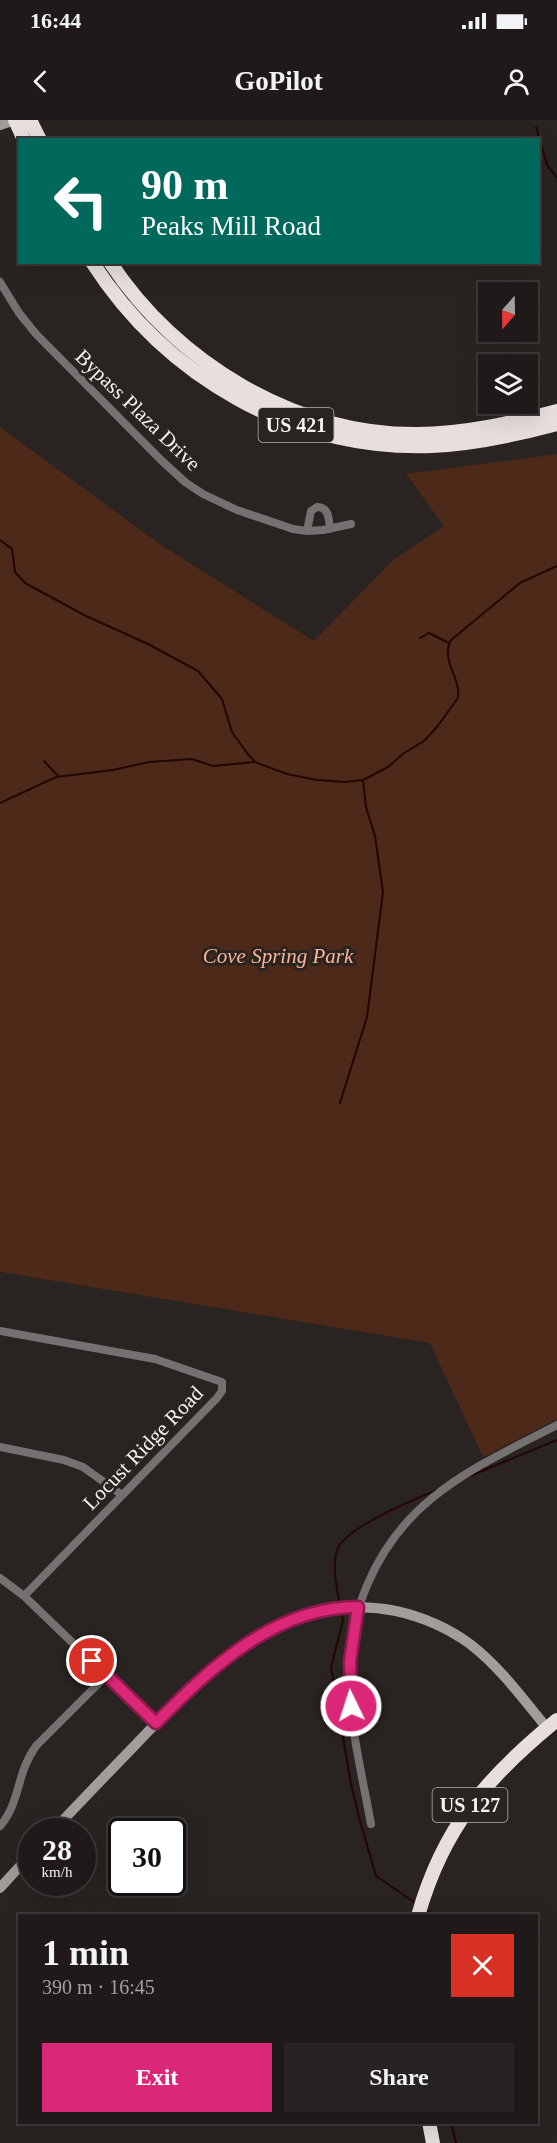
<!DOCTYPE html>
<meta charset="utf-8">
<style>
:root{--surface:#1f1a19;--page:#272322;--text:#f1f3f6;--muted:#a1a1a2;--line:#3c3838;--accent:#db2777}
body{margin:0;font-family:Georgia,serif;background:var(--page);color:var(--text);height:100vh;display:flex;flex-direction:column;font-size:22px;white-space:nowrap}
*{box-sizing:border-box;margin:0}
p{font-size:20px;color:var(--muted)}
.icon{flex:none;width:33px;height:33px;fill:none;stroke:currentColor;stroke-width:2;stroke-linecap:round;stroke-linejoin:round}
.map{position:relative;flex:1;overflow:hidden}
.side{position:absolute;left:18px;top:1794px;width:520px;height:210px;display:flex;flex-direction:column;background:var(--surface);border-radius:0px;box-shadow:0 6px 24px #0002,0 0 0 2px var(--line)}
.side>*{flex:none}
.banner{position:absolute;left:18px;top:18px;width:522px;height:126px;border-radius:0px;box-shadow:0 6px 24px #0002,0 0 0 2px var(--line);background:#00695c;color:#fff;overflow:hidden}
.needle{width:39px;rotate:200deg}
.fabs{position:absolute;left:478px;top:162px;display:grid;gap:12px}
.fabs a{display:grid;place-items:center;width:60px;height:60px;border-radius:0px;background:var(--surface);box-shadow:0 6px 24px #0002,0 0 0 2px var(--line);font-size:30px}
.speed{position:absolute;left:18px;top:1698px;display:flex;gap:12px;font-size:30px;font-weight:700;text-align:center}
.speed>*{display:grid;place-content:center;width:78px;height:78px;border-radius:50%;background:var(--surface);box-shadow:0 6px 24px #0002,0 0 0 2px var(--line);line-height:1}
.speed small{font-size:15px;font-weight:400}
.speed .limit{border:3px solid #111;border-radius:9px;background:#fff;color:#111}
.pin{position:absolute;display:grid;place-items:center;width:51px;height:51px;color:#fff;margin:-26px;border:3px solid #fff;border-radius:50%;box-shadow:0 2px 6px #0007}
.me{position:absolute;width:66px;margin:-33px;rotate:356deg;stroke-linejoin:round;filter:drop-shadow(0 0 4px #0008)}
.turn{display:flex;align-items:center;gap:21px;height:126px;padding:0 24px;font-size:27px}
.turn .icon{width:78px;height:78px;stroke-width:2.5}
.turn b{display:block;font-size:42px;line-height:51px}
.round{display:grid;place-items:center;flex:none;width:63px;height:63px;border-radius:0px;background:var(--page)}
.summary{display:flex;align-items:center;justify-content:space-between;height:102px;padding:0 24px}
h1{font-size:36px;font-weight:600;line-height:45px}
.primary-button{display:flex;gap:12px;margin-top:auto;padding:12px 24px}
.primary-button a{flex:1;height:69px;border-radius:0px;background:var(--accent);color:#fff;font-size:24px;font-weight:600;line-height:69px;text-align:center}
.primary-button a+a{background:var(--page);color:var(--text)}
.status{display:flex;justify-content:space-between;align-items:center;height:42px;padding:0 30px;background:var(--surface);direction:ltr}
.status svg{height:16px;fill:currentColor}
header{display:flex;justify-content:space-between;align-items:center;height:78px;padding:0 24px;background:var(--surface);font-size:27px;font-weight:600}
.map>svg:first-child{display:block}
.green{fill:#4c2919}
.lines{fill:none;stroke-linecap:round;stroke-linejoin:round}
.stream{stroke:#230700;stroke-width:2}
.street{stroke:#747170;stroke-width:8}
.secondary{stroke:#a29d9b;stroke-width:10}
.highway{stroke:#e6dfdb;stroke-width:14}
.route-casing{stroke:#8e194d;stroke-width:15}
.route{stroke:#db2777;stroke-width:10}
.labels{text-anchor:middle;stroke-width:6;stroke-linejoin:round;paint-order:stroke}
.shield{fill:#292321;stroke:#b8b4b2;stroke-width:1.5}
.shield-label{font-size:20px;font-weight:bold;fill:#f5f2f0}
.street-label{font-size:21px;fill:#f5f2f0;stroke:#292321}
.park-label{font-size:21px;font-style:italic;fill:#feb494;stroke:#292321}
</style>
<div class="status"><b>16:44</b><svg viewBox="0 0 49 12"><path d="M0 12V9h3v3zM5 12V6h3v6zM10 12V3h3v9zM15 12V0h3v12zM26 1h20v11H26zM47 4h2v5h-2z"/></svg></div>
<header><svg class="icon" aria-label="back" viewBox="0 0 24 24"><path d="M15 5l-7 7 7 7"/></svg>GoPilot<svg class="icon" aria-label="person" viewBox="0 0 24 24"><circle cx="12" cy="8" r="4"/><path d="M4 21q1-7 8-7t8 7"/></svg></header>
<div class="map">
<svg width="557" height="2023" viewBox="0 0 557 2023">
<rect width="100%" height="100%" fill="#292321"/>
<path class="green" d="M0,307l164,120 150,94 79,-81 51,-34 -38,-52 151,-20v965l-74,38 -53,-114 -430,-71z"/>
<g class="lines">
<path class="stream" d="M536,7l11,38 10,13
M0,420l12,9 3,23 10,11 61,33 62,28 50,27 24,28 10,33 15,21 8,9
M420,518l9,-5 20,10
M44,641l15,16
M0,683l56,-26 57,-7 36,-8 43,-3 21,7 42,-4 32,12 30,6 28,2 18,-2 25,-13 16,-14 20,-12 13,-14 21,-29c3,-21 -18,-38 -7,-58l69,-57 37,-17
M340,983l27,-86 16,-125 -8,-56 -9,-29 -3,-27
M470,1356l87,-36
M340,1486c-3,-17 -8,-39 -3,-56 8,-23 80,-52 102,-61
M341,1491l2,10 -12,46 20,117 9,37 16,55 41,28
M424,1789l14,7
M451,2002l5,21"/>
<path class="street" d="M0,162l19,31 17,21 125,126 24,22 18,12 34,16 56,19 14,2 16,-1 28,-6
M307,411l4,-20 6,-4c12,0 12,12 13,22
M0,1211l155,28 67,23v9l-5,7 -193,198
M0,1327l64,13 19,7 39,28
M0,1458l24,18 132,127
M371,1704c-8,-44 -19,-90 -22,-135 -4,-72 26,-144 82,-190 37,-31 84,-52 126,-74
M0,1706c21,-24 16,-53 36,-80l71,-71"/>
<path class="secondary" d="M0,5l15,-5
M52,1712c29,-31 59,-62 88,-92 69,-72 147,-151 256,-129 27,6 52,17 74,33 30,23 53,55 77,84
M0,1768l32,-35"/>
<path class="highway" d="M15,0l9,20
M30,0l10,20
M92,142c74,115 202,189 340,184 42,-2 84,-11 125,-22
M110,142c66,101 186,173 307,172 48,0 94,-11 140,-23
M418,1796c25,-89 69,-139 139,-196
M429,2002l4,21"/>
</g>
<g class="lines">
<g class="route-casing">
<path id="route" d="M92,1541l64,62c55,-56 119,-116 202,-116l-8,54 1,45"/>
</g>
<use href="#route" class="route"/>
</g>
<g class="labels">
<g class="shield">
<rect x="258.5" y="288" width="75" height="34" rx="4.5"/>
<rect x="432.5" y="1668" width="75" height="34" rx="4.5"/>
</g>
<g class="shield-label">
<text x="296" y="312">US 421</text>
<text x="470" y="1692">US 127</text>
</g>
<g class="street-label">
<text transform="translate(138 290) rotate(44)" y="7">Bypass Plaza Drive</text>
<text transform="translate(143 1328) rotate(-46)" y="7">Locust Ridge Road</text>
</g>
<g class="park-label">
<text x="278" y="843">Cove Spring Park</text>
</g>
</g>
</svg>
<div class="fabs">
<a><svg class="needle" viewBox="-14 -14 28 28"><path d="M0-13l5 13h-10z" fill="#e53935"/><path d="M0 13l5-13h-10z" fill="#a1a1a2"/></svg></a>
<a><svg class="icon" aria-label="layers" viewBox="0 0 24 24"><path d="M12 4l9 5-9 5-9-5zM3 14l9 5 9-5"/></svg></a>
</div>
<div class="speed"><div>28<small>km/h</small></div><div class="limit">30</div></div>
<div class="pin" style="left:92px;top:1541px;background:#d93025"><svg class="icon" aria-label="arrive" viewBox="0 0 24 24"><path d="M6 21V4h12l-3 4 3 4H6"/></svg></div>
<svg class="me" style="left:351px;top:1586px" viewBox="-20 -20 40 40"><circle r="17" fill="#db2777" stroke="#fff" stroke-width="3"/><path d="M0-11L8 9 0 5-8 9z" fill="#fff"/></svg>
<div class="banner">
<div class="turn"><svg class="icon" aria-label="left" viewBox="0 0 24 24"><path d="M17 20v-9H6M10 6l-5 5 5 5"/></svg><div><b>90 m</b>Peaks Mill Road</div></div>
</div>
<section class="side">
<div class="summary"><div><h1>1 min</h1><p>390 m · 16:45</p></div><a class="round" style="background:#d93025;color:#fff"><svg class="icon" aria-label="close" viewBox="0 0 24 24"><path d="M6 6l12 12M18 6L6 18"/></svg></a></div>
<div class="primary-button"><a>Exit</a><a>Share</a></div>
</section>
</div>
